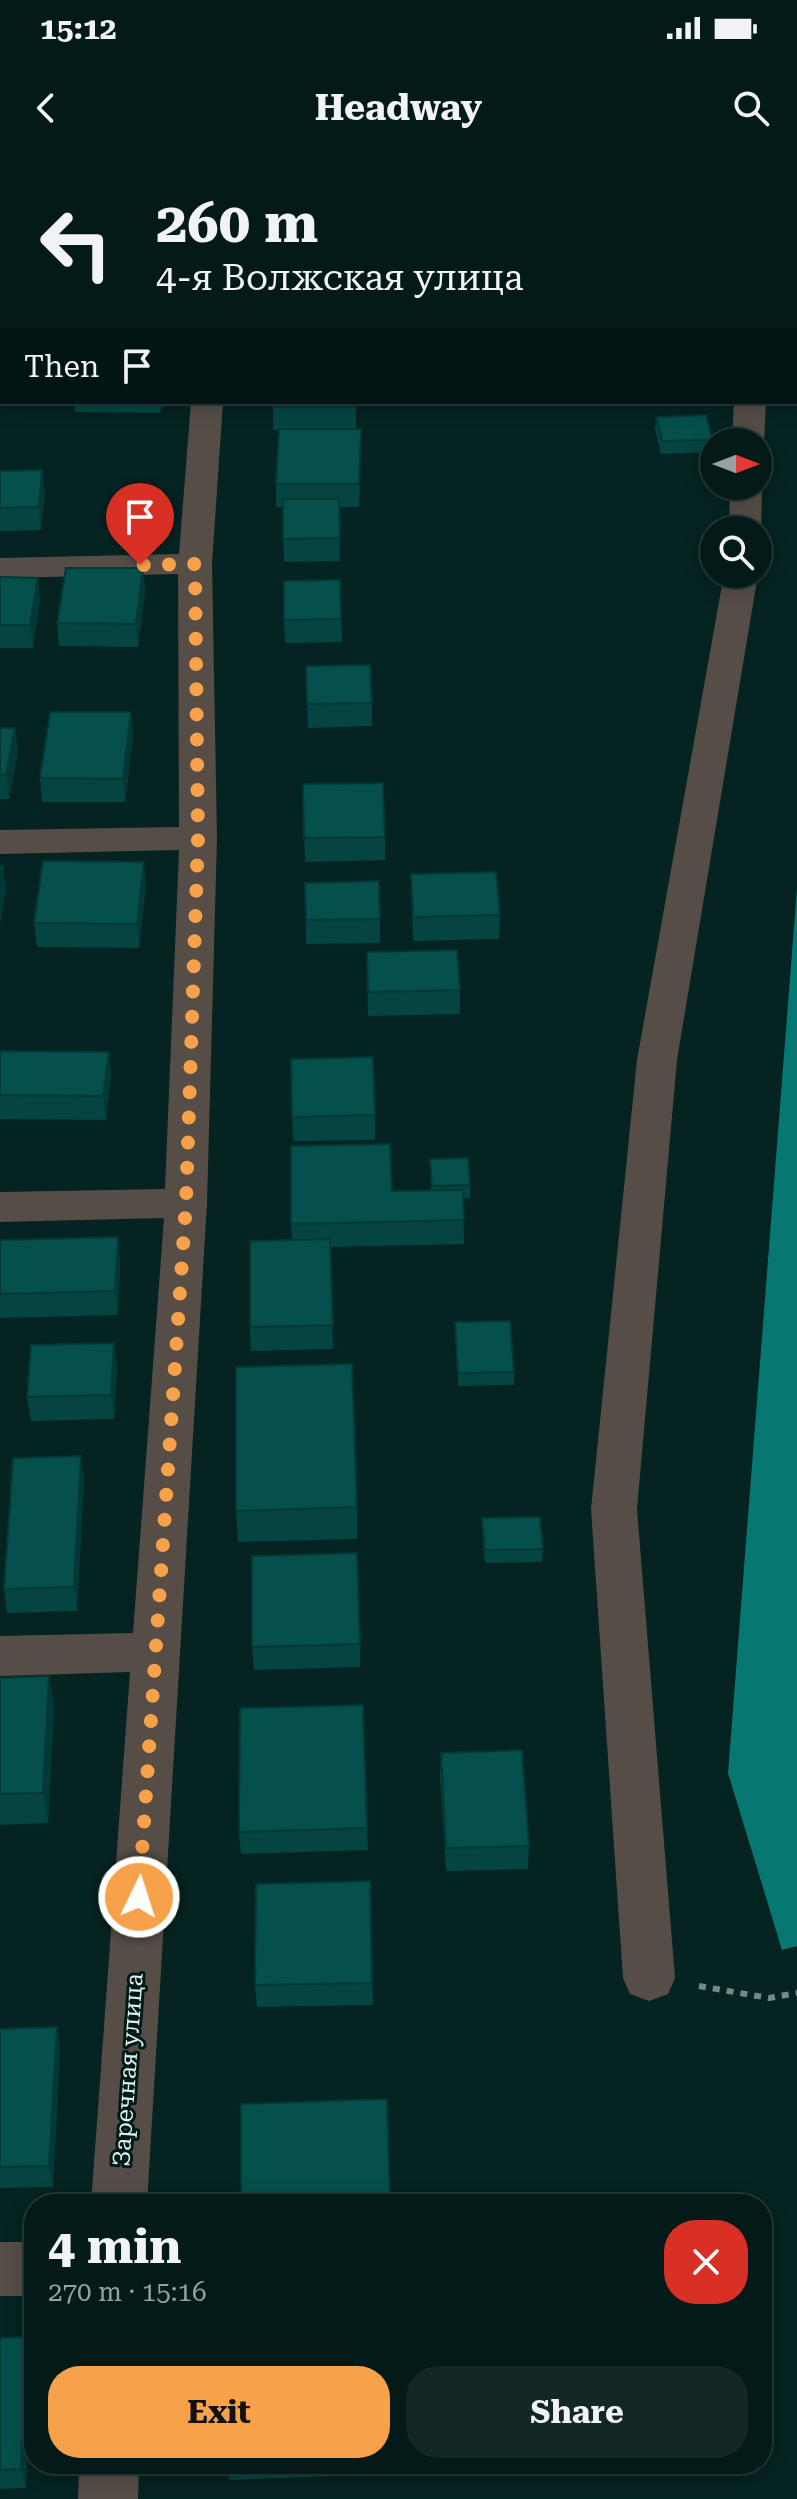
<!DOCTYPE html>
<meta charset="utf-8">
<style>
:root{--surface:#041a19;--page:#122726;--text:#f1f3f6;--muted:#97a1a2;--line:#253838;--accent:#f7a14a}
body{margin:0;font-family:"Roboto Serif",serif;background:var(--page);color:var(--text);height:100vh;display:flex;flex-direction:column;font-size:30px;white-space:nowrap}
*{box-sizing:border-box;margin:0}
p{font-size:26px;color:var(--muted)}
.icon{flex:none;width:44px;height:44px;fill:none;stroke:currentColor;stroke-width:2;stroke-linecap:round;stroke-linejoin:round}
.map{position:relative;flex:1;overflow:hidden}
.drawer{position:absolute;left:24px;top:2034px;width:748px;height:280px;display:flex;flex-direction:column;background:var(--surface);border-radius:32px;box-shadow:0 4px 20px #0003,0 0 0 2px var(--line)}
.drawer>*{flex:none}
.banner{position:absolute;left:0px;top:0px;width:798px;height:244px;box-shadow:0 4px 20px #0003,0 0 0 2px var(--line);background:#041a19;color:var(--text);overflow:hidden}
.needle{width:52px;rotate:90deg}
.fabs{position:absolute;left:700px;top:268px;display:grid;gap:16px}
.fabs a{display:grid;place-items:center;width:72px;height:72px;border-radius:50%;background:var(--surface);box-shadow:0 4px 20px #0003,0 0 0 2px var(--line);font-size:40px}
.pin{position:absolute;display:grid;place-items:center;width:68px;height:68px;color:#fff;margin:-82px -34px;border-radius:50% 50% 50% 0;rotate:-45deg;box-shadow:0 0 8px #0007}
.pin .icon{rotate:45deg}
.me{position:absolute;width:88px;margin:-44px;rotate:4deg;stroke-linejoin:round;filter:drop-shadow(0 0 6px #0008)}
.turn{display:flex;align-items:center;gap:28px;height:168px;padding:0 24px;font-size:36px}
.turn .icon{width:104px;height:104px;stroke-width:2.5}
.turn b{display:block;font-size:56px;line-height:68px}
.then{display:flex;align-items:center;height:76px;padding:0 24px;background:#0003;gap:16px;font-size:30px}
.round{display:grid;place-items:center;flex:none;width:84px;height:84px;border-radius:32px;background:var(--page)}
.head{display:flex;align-items:center;justify-content:space-between;height:136px;padding:0 24px}
h1{font-size:48px;font-weight:700;line-height:60px}
.action{display:flex;gap:16px;margin-top:auto;padding:16px 24px}
.action a{flex:1;height:92px;border-radius:32px;background:var(--accent);color:#111;font-size:32px;font-weight:700;line-height:92px;text-align:center}
.action a+a{background:var(--page);color:var(--text)}
.status{display:flex;justify-content:space-between;align-items:center;height:56px;padding:0 40px;background:var(--surface);direction:ltr}
.status svg{height:22px;fill:currentColor}
header{display:flex;justify-content:space-between;align-items:center;height:104px;padding:0 24px;background:var(--surface);font-size:36px;font-weight:700}
.map>svg:first-child{display:block}
.water{fill:#077772}
.lines{fill:none;stroke-linecap:round;stroke-linejoin:round}
.path{stroke:#728a88;stroke-width:6;stroke-dasharray:7 7;stroke-linecap:butt}
.street{fill:#554d46;fill-rule:evenodd}
.wall{fill:#044541}
.shaded-wall{fill:#043835}
.building{fill:#05504c;stroke:#043835;stroke-width:2}
.route{stroke:#f7a14a;stroke-width:14;stroke-dasharray:0 25.2}
.labels{text-anchor:middle;stroke-width:6;stroke-linejoin:round;paint-order:stroke}
.street-label{font-size:24px;fill:#dff0ee;stroke:#001a18}
</style>
<div class="status"><b>15:12</b><svg viewBox="0 0 49 12"><path d="M0 12V9h3v3zM5 12V6h3v6zM10 12V3h3v9zM15 12V0h3v12zM26 1h20v11H26zM47 4h2v5h-2z"/></svg></div>
<header><svg class="icon" aria-label="back" viewBox="0 0 24 24"><path d="M15 5l-7 7 7 7"/></svg>Headway<svg class="icon" aria-label="search" viewBox="0 0 24 24"><circle cx="10" cy="10" r="6"/><path d="M15 15l6 6"/></svg></header>
<div class="map">
<svg width="797" height="2339" viewBox="0 0 797 2339">
<rect width="100%" height="100%" fill="#052321"/>
<path class="water" d="M797,728v1058l-15,4 -54,-177z"/>
<g class="lines">
<path class="path" d="M699,1826l70,12 28,-5"/>
<path class="street" d="M202,0h28v2h-28z
M695,0h28l1,2h-28z
M0,170h2v18h-2z
M191,242h32l-11,162 5,274 -10,365 -60,1001h-56l39,-532 -130,4v-40l133,-3 31,-415 -164,4v-30l165,-3 14,-339 -179,4v-24l179,-3 -1,-253 -178,4v-20l179,-4z
M734,242h32l-2,40 -5,7 -1,-7h-26z
M758,320l4,6 -1,44 -3,5v-5h-29l1,-44h28z
M724,414h34l-81,486 -40,449 38,469 -7,16 -19,7 -19,-7 -7,-16 -32,-469 46,-449z
M0,2082h34v54h-34z
M79,2304h60l-1,35h-60z"/>
</g>
<path class="wall" d="M288,0h61v2h-61z
M0,182h2v54h-2z
M74,242h88l-2,11 -85,-1z
M273,242h83v27h5l-2,78h-20l1,54 -56,1 -1,-55h-7v-23l3,-54h-6z
M656,257l57,23 -2,12 -50,2 -6,-25z
M0,311l45,22 -4,37 -41,1z
M143,408l2,24 -7,55 -79,-1 -2,-23z
M0,417l40,24 -7,47h-33z
M340,420l2,62 -57,1 -1,-23z
M306,506l66,37v23l-64,2z
M0,568l18,23 -9,48h-9z
M133,576l-8,66h-83l-2,-24z
M303,624l82,53v23l-80,2z
M411,714l89,41 -1,24 -86,2z
M305,723l75,36v24l-74,1z
M146,726l-7,62 -102,-1 -3,-24z
M367,792l93,38v24l-92,2z
M0,891l109,1 2,24 -5,44 -106,-1z
M375,955v25l-82,1 -1,-24z
M430,999l40,26v13h-7l1,46 -134,3 3,102 -82,2 -1,-24 42,-87 -1,-16 101,-33 39,-1z
M0,1080l120,21 -2,54 -118,3z
M455,1162l59,50v13l-56,1z
M117,1207l-3,52 -83,2 -4,-24z
M81,1296l3,24 -7,131 -70,2 -3,-24z
M357,1347v32l-119,3 -2,-31z
M482,1358l61,31 -1,13 -57,1 -3,-32z
M360,1484v23l-106,3 -2,-23z
M49,1516l5,31 -6,116 -48,2v-147z
M441,1593l88,93 -1,23 -82,2 -6,-95z
M367,1668l1,22 -127,4 -2,-22z
M370,1721l3,124 -116,2 -2,-22z
M57,1867l3,22 -7,138 -53,1v-159z
M28,2177l4,20 -6,131 -26,1v-151z
M227,2304h108v12l-106,4z"/>
<path class="shaded-wall" d="M361,269v23l-2,55v-23z
M42,310l3,23 -4,37 -2,-23z
M143,408l2,24 -7,55 -2,-23z
M38,418l2,23 -7,47 -3,-23z
M131,552l2,24 -8,66 -2,-23z
M15,568l3,23 -9,48 -3,-24z
M144,702l2,24 -7,62 -2,-24z
M3,706l3,24 -6,35v-42z
M109,892l2,24 -5,44 -3,-24z
M118,1077l2,24 -2,54 -3,-24z
M114,1183l3,24 -3,52 -3,-24z
M81,1296l3,24 -7,131 -3,-24z
M49,1516l5,31 -6,116 -5,-30z
M57,1867l3,22 -7,138 -4,-21z
M28,2177l4,20 -6,131 -5,-19z"/>
<path class="building" d="M17,0h60v2h-60z
M116,0h47v2h-47z
M0,182h2v31h-2z
M273,242h83v5h-83z
M706,255l7,25 -51,1 -6,-24z
M279,269h82l-2,55h-83z
M42,310l-3,37 -39,1v-37z
M283,339h56l1,39 -57,1z
M66,408h77l-7,56 -79,-1z
M0,417l38,1 -8,47h-30z
M340,420l1,39 -57,1v-39z
M370,505l2,38 -65,1 -1,-38z
M50,552h81l-8,67 -83,-1z
M0,568h15l-9,47h-6z
M383,623l2,54 -81,1 -1,-54z
M43,701l101,1 -7,62 -103,-1z
M0,706h3l-3,17z
M496,712l4,43 -87,2 -2,-43z
M379,721l1,38 -74,1 -1,-37z
M457,790l3,40 -92,2 -1,-40z
M0,891l109,1 -6,44 -103,-1z
M373,897l2,58 -83,2 -1,-58z
M390,984l2,47 71,-1 1,30 -173,4v-78z
M468,998l2,27 -38,1 -2,-27z
M118,1077l-3,54 -115,3v-54z
M330,1079l3,86 -83,2v-86z
M510,1161l4,51 -56,1 -3,-51z
M114,1183l-3,52 -84,2 4,-52z
M352,1204l5,143 -121,4v-144z
M81,1296l-7,131 -70,2 9,-131z
M540,1357l3,32 -58,1 -3,-32z
M357,1393l3,91 -108,3v-91z
M49,1516l-6,117 -43,1v-116z
M363,1545l4,123 -128,4 1,-124z
M522,1590l7,96 -83,2 -5,-95z
M370,1721l2,102 -117,2 1,-101z
M57,1867l-8,139 -49,1v-138z
M387,1939l3,105h-149v-100z
M28,2177l-7,132 -21,1v-132z"/>
<g class="lines">
<path class="route" d="M139,1737l47,-694 12,-365 -3,-274 -55,1"/>
</g>
<g class="labels">
<g class="street-label">
<text transform="translate(128 1910) rotate(-86)" y="8">Заречная улица</text>
</g>
</g>
</svg>
<div class="fabs">
<a><svg class="needle" viewBox="-14 -14 28 28"><path d="M0-13l5 13h-10z" fill="#e53935"/><path d="M0 13l5-13h-10z" fill="#97a1a2"/></svg></a>
<a><svg class="icon" aria-label="search" viewBox="0 0 24 24"><circle cx="10" cy="10" r="6"/><path d="M15 15l6 6"/></svg></a>
</div>
<div class="pin" style="left:140px;top:405px;background:#d93025"><svg class="icon" aria-label="arrive" viewBox="0 0 24 24"><path d="M6 21V4h12l-3 4 3 4H6"/></svg></div>
<svg class="me" style="left:139px;top:1737px" viewBox="-20 -20 40 40"><circle r="17" fill="#f7a14a" stroke="#fff" stroke-width="3"/><path d="M0-11L8 9 0 5-8 9z" fill="#fff"/></svg>
<div class="banner">
<div class="turn"><svg class="icon" aria-label="left" viewBox="0 0 24 24"><path d="M17 20v-9H6M10 6l-5 5 5 5"/></svg><div><b>260 m</b>4-я Волжская улица</div></div>
<div class="then">Then<svg class="icon" aria-label="arrive" viewBox="0 0 24 24"><path d="M6 21V4h12l-3 4 3 4H6"/></svg></div>
</div>
<section class="drawer">
<div class="head"><div><h1>4 min</h1><p>270 m · 15:16</p></div><a class="round" style="background:#d93025;color:#fff"><svg class="icon" aria-label="close" viewBox="0 0 24 24"><path d="M6 6l12 12M18 6L6 18"/></svg></a></div>
<div class="action"><a>Exit</a><a>Share</a></div>
</section>
</div>
